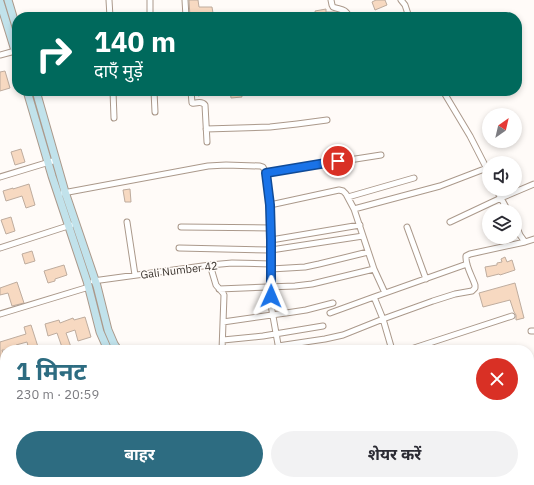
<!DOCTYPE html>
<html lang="hi">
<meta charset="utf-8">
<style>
:root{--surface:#fff;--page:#f2f2f3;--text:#2b2b33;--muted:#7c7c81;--accent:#2d6c81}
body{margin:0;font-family:"IBM Plex Sans","Noto Sans Devanagari",sans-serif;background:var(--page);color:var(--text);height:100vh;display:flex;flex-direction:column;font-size:15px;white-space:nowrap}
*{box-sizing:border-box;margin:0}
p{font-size:13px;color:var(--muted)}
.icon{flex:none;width:22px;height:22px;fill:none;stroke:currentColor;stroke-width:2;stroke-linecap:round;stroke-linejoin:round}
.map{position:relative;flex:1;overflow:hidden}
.side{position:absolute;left:0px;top:345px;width:534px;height:140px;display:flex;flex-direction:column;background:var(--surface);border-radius:16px 16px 0 0;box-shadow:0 2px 6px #0003}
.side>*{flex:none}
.guide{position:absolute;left:12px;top:12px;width:510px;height:84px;border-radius:16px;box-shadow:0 2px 6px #0003;background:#00695c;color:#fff;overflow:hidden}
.needle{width:26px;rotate:34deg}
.fabs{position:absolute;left:482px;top:108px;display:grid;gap:8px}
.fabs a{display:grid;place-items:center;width:40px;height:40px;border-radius:50%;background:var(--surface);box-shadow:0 2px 6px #0003;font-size:20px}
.pin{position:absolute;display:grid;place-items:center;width:34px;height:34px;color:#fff;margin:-17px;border:2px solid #fff;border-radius:50%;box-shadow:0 1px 4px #0007}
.me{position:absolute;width:44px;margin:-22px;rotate:1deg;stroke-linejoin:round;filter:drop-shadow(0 0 3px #0008)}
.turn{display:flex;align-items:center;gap:14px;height:84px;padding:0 16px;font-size:18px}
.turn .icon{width:52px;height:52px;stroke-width:2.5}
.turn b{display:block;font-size:28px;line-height:34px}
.round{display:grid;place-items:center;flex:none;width:42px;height:42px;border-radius:21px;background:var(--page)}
.summary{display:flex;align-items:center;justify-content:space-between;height:68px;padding:0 16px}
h1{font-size:24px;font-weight:700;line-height:30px;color:var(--accent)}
.cta{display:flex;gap:8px;margin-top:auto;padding:8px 16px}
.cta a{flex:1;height:46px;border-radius:24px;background:var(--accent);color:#fff;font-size:16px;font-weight:700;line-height:46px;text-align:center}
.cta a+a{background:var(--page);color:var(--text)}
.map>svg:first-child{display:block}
.building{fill:#f7d9c1;stroke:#beac9e}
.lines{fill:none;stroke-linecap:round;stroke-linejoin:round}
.lane-casing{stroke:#ab998b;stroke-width:4.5}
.street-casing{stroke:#ab998b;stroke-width:7}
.secondary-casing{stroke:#ab998b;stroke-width:9}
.lane{stroke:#fff;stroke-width:2.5}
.street{stroke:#fff;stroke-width:5}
.secondary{stroke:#c1e2eb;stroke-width:7}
.route-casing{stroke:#114b97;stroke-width:10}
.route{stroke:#1a73e8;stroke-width:7}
.labels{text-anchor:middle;stroke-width:3;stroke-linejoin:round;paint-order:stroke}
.street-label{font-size:11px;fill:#39322c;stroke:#fffbf8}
</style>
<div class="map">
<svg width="534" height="485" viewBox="0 0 534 485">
<rect width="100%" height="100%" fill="#fffbf8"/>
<path class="building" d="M189,0h9l1,7h13l1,6h-13v3l-10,1z
M376,0h9l2,5 -12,5 -3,-8z
M326,9v3h8l6,1v4h-24l-1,-6z
M5,71l5,17 -10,3v-19z
M197,91h14v2l-13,3z
M230,91h11l1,6 -11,1z
M21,149l4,13 -10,3 -4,-13z
M29,184l6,21 -9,3 -4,-12 -16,5 -3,-10 10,-3v1z
M130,189l1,13h-6l-2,-12z
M11,217l4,14 -9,3 -5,-14z
M32,251l3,10 -10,3 -3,-10z
M505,257l2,5 5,-2 3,10 -15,5 -1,-1 -12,3 -2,-10 12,-2v-2l5,-1 -1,-3z
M64,265l3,10 -12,4v2l-7,2 -4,-12z
M17,282l7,21 -12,3 -4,-13 -8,2v-7z
M515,283l9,35 -8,2v-5l-2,-3 -4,-12 -27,7 -4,-14z
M85,317l6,20 -13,4 -3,-11 -9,3 6,17h-9l-6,-17 -9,3 -3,-12 14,-4 1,3 13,-5 1,2z
M31,325l8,25h-10l-2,-8 -11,3 1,5h-15l3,10v8l-5,2v-28l26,-8 -2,-7z
M26,480h13l2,5h-28v-1z
M281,480h15l-4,5h-5z
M390,480h8l3,2 -2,3h-13z"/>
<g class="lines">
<g class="lane-casing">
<path id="lane" d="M212,485l4,-5"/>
</g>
<g class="street-casing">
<path id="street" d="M109,0l1,17
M150,0v17
M185,0l1,17
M331,0l1,5 1,2c7,3 13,1 16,10
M401,0l4,5 4,12
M0,55l15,-4
M113,91l1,27
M154,91l1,21
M191,91l1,12c5,1 9,-3 13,2l2,37
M443,91l27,45 19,37
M206,129l64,-2 27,-3 30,-4
M266,173l115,-18
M0,177l56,-17
M496,189l12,22
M63,193l145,-27 18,-1 34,1 3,1 3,6 4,32 1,35v65l8,45
M348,197l66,-19
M270,205l69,-15 4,1 3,3 8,15 20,60
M354,209l86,-23 47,-18
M127,222l8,53
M450,222l51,-24 33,-14
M515,223l5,12 5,7 9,-3
M181,227l90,1
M407,227l19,52
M271,240l89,-15
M0,248l71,-23
M179,248l92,2 92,-14
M210,265l6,20 7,8 1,2 -2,55
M271,269l34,-2 14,-3 49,-12
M93,281l117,-16 22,-2 39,1
M219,289l76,-3 17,-2 62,-15 11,24
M330,313l44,-16
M0,314l89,-27
M223,322l70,-10 13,-2 27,-7
M531,331h3
M223,340l40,-4 60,-10
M278,346l47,-7 18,-4 40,-16 -9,-22 93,-33
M96,350l10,-3
M392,350l-9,-31 50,-18 22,-7 17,-3 3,-3v-3c-3,-9 -10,-20 -9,-29l4,-2 55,-12
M408,350l104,-34
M534,366v4
M0,379l5,-1
M529,461l5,-3
M0,473l5,-2
M136,480l2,5
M361,480l6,5
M154,485l9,-5
M416,485l4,-5
M490,485l8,-5"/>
</g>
<g class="secondary-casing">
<path id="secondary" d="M8,0l9,30
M0,2l17,55
M27,91l25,85 35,105 13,51 8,18
M36,91l29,101 32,94 11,44 6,14 4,6
M264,480l6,5"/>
</g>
<use href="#lane" class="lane"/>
<use href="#street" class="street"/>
<use href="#secondary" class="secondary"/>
</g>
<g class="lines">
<g class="route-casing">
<path id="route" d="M271,296v-56l-1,-35 -4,-32 72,-12"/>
</g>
<use href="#route" class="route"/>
</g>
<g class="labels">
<g class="street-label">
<text transform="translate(179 270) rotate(-7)" y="4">Gali Number 42</text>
</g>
</g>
</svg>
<div class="fabs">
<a><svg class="needle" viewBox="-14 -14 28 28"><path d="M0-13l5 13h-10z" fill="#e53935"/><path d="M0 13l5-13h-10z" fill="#7c7c81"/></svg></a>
<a><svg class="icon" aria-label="sound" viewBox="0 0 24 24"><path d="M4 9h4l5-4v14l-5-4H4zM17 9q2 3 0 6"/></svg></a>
<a><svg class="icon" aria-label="layers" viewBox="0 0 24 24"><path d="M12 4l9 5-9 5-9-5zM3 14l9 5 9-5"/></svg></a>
</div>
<div class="pin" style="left:338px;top:161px;background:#d93025"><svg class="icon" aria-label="arrive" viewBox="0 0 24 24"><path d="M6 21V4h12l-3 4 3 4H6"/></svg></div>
<svg class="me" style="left:271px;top:296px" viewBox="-20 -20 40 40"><path d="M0-17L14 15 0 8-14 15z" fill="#1a73e8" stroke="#fff" stroke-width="4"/></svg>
<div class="guide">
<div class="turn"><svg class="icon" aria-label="right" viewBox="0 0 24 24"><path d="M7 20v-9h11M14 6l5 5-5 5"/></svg><div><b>140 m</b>दाएँ मुड़ें</div></div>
</div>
<section class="side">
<div class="summary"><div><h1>1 मिनट</h1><p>230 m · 20:59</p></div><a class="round" style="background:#d93025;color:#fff"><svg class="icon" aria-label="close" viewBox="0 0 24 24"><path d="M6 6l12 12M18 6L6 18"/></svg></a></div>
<div class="cta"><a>बाहर</a><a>शेयर करें</a></div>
</section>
</div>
